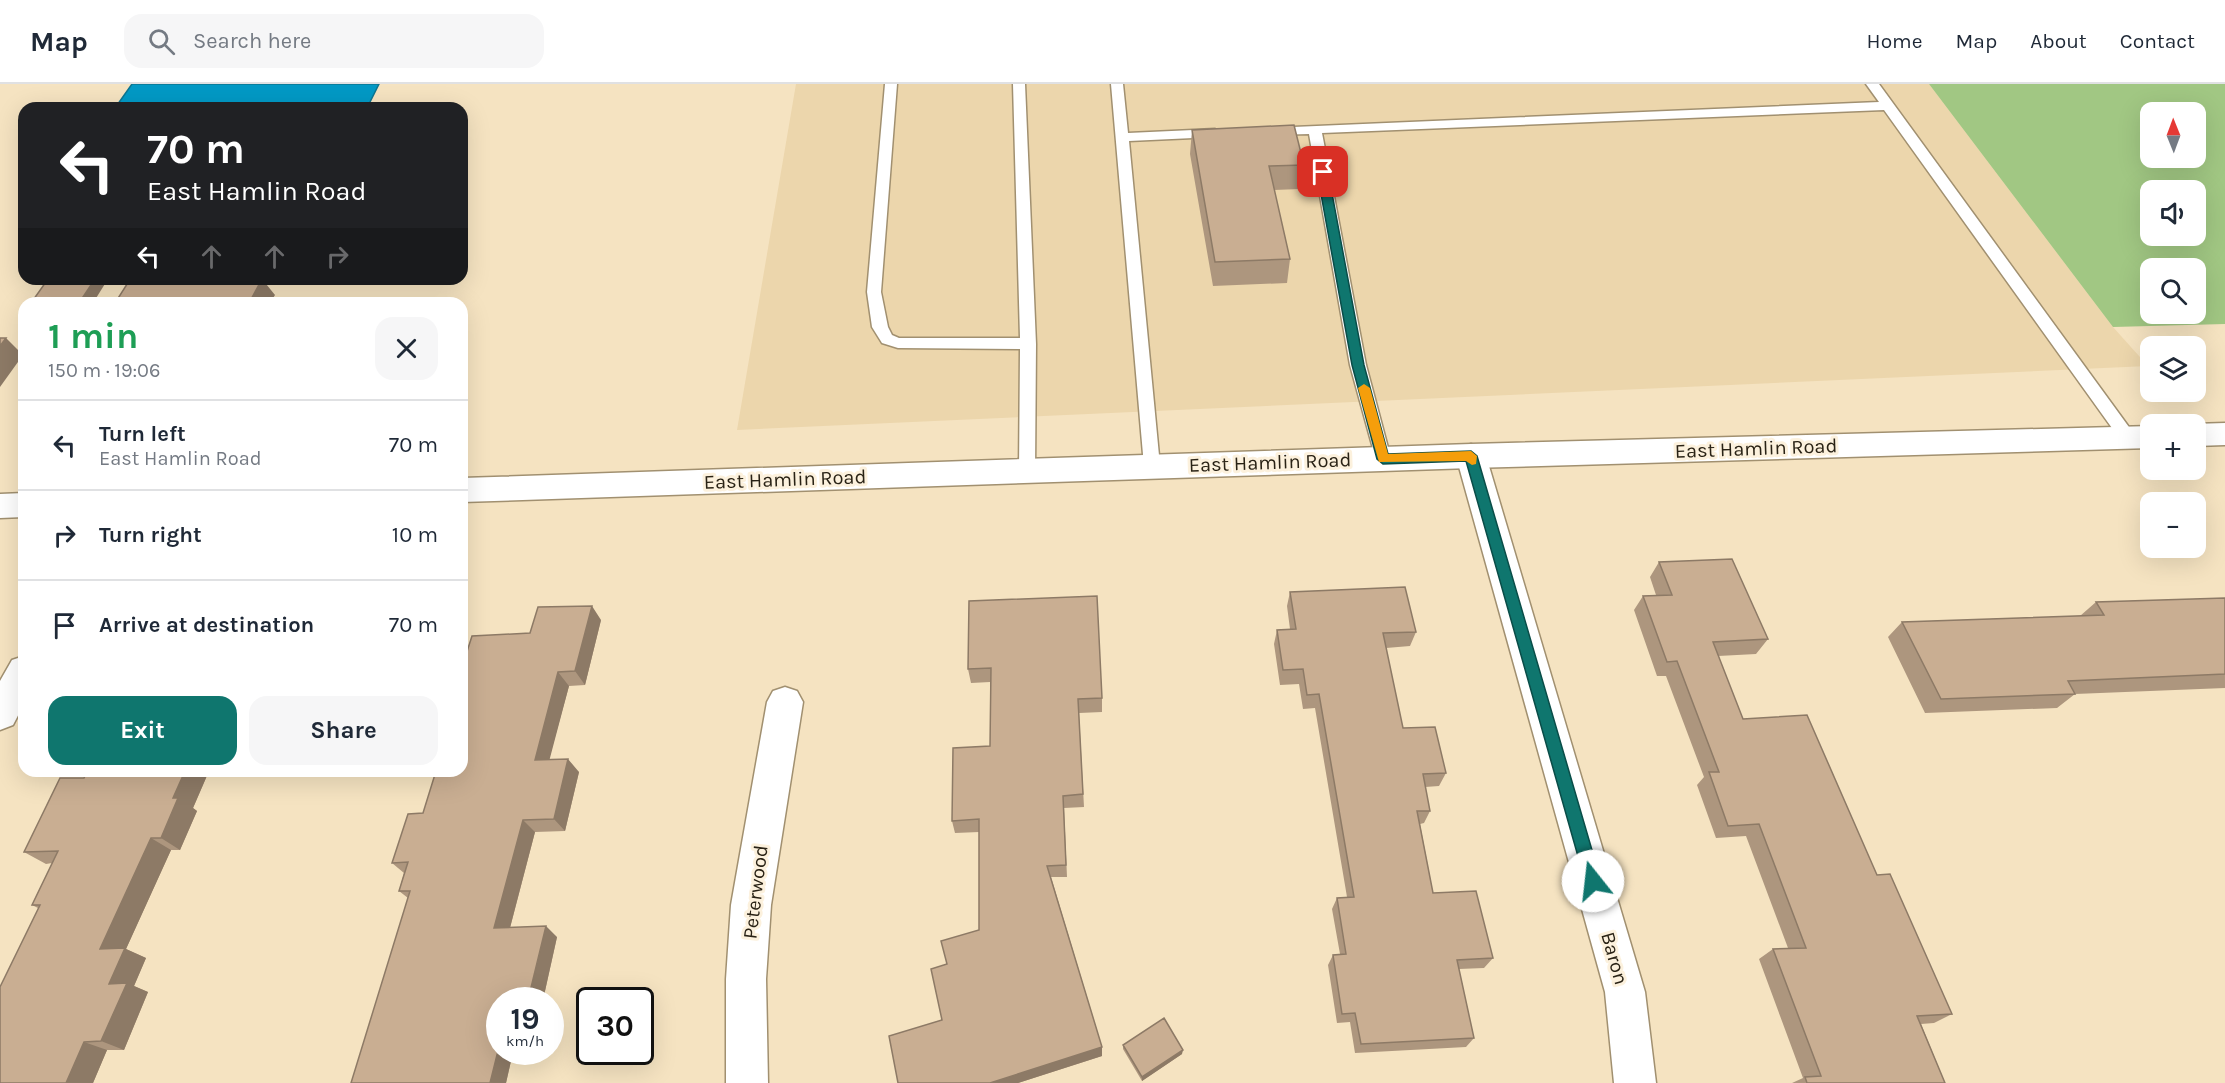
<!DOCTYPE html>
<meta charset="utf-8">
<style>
:root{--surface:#fff;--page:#f6f6f7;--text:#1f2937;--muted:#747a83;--line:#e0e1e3;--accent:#0f766e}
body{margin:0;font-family:Karla,sans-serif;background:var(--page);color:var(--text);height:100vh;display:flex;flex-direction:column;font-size:22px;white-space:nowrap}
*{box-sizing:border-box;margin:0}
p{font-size:20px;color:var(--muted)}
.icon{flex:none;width:33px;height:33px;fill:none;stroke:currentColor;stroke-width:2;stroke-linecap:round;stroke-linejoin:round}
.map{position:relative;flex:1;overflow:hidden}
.panel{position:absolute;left:18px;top:213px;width:450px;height:480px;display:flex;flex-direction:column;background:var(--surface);border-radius:18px;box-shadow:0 6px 24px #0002}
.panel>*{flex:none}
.guide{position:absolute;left:18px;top:18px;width:450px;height:183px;border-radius:18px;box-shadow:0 6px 24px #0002;background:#202124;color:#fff;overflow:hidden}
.needle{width:39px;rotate:359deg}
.tools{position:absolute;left:2140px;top:18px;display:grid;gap:12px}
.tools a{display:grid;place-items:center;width:66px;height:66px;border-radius:12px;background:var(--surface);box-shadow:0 6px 24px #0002;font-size:30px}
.speed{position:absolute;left:486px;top:903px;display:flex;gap:12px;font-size:30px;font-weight:700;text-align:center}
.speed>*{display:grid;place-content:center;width:78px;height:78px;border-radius:50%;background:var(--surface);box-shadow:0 6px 24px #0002;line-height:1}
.speed small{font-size:15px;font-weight:400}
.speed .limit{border:3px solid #111;border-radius:9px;background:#fff;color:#111}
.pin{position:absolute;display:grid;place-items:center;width:51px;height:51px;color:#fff;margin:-26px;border-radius:12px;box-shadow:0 3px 9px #0006}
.me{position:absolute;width:66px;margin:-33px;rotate:344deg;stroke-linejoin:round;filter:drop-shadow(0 0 4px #0008)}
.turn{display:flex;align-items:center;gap:21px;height:126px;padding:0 30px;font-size:27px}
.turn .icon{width:78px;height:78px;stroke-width:2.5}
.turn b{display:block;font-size:42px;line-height:51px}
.lanes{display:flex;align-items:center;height:57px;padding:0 30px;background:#0003;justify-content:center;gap:30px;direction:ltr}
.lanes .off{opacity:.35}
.round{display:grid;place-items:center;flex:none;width:63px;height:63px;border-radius:18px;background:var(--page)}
.summary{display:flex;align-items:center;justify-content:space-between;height:102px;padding:0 30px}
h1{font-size:36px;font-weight:700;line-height:45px;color:#1e9e55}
.primary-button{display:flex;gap:12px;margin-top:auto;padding:12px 30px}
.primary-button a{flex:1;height:69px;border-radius:18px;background:var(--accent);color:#fff;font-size:24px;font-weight:700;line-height:69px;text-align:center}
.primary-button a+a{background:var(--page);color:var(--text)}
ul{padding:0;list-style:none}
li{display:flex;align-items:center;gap:18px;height:90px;padding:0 30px;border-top:2px solid var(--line)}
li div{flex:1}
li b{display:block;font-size:22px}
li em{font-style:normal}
header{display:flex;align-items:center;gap:36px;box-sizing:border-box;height:84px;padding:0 30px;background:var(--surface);border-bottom:2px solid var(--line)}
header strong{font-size:28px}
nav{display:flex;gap:33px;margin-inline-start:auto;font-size:21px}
.search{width:420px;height:54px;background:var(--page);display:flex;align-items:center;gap:15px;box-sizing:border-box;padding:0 21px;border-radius:18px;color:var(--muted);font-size:22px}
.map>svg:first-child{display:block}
.built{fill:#ecd6ac}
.green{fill:#a1c783;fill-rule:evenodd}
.water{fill:#0299c5;stroke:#0e7590;stroke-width:1.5}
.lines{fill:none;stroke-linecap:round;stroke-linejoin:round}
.service-casing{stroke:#a19070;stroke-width:3}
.minor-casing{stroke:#a19070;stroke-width:3}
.tertiary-casing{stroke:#a19070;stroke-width:3}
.service{fill:#fff;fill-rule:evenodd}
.minor{fill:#fff;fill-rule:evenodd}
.tertiary{fill:#fff;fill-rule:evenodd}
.wall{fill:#ad967e}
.shaded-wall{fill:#8d7a66}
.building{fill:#c9ae92;stroke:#8d7a66;stroke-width:1.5}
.route{fill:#0f766e;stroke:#0a4d48;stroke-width:1.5}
.slow{fill:#f59e0b}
.labels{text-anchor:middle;stroke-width:6;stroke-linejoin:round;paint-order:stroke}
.street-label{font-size:20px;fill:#292215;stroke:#fcf1dd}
</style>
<header>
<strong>Map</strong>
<div class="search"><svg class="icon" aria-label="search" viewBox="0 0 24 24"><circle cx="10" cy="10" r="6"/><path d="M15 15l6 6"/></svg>Search here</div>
<nav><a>Home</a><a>Map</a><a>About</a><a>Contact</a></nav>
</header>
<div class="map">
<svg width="2225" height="999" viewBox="0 0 2225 999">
<rect width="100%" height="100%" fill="#f5e3c1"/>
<path class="built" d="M796,0h1133l184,243 35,39 -1411,64z"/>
<path class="green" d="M1929,0h296v240l-112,3zM2151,28h45v46h-45zM2196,106v46h-45v-46zM2196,184v46h-45v-46z"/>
<path class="water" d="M132,0h247l-12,24h-252z"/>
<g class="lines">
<g class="service-casing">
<path id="service" d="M885,0h12l-16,208 7,35 4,8 7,3h121l-7,-254h12l11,260 -1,127 -2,5 -6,1 -6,-1 -2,-5 1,-122 -122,-1 -16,-5 -10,-16 -5,-35z
M1111,0h12l5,49 87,-4 7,4 -7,4 -86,4 31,325 -2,5 -6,1 -6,-1 -2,-5z
M1866,0h13l255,350 2,4 -2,4 -6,2 -6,-2 -238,-332 -562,23 44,232 25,94 -2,4 -6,2 -6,-2 -27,-98 -41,-231 -36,1 -5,-1 -2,-3 2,-3 611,-26z"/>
</g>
<g class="minor-casing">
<path id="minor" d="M1471,360l11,4 4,8 159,536 11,91h-42l-9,-91 -149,-536 4,-8z
M24,572v48l-11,21 -13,5v-49l12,-21z
M785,603l12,4 6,11 -32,203 -5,74 2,104h-42v-104l5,-74 36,-203 6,-11z"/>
</g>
<g class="tertiary-casing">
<path id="tertiary" d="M2225,339v22l-29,1v-22h-3z
M2151,342v22l-680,20 -1009,34v-24l1009,-34z
M24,409v24l-24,1v-24z"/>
</g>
<use href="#service" class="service"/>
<use href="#minor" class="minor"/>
<use href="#tertiary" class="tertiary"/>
</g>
<path class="wall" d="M1192,46l112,35 -4,24 -26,1 16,69 -3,24 -74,3 -23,-132z
M1659,478l109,77 -12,15 -38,2 25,63 134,156 75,139 -18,9 -13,1 24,59h-153l11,-5 -44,-119 14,-10 15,-1 -42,-112 -30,2 -19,-53 7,-8 -38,-101h-9l-23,-66 9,-14 13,-1 -6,-18z
M1290,508l126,40 -6,14 -24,2 17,80 43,45 -7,13 -14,1 5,24 -6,12 -4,1 13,69 60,65 -9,10 -25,1 15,69 -8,9 -111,6 -5,-31 -13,1 -9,-58 5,-10 7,-1 -8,-45 5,-11 10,-1 -32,-189 -12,1 -4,-25 -19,1 -6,-41 3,-14 13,-1 -3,-23z
M2225,514v90l-150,6 -18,14 -132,5 -37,-76 14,-15 178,-6 16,-14z
M969,517l133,97v14l-23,1 5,94 -20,1 3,69h-16l51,170v9l-84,27h-120l44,-63 5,-56 32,-34v-98l-24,1 -3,-12 38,-75v-64l-19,1 -3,-14z
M601,536l-16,65 -16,1 -20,73 30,13 -14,59 -30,1 -25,96 47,9 -14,63h-43v52h13l-7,31 -98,-185 -9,-7 5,-18 -12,-10 31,-50z
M87,687h122l-16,37 4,3 -17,39h-9l-45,99 20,9 -12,28 14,6 -24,58h-17l-14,33h-93l38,-175 -6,-3 20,-42 -6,1 -22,-12 60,-74z
M1123,961l59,9 -40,27 -19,-32z"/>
<path class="shaded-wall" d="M95,195h13l-15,24h-14z
M262,195l13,16 -5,8h-21z
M6,254l17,17 -23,32v-41z
M592,522l9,14 -16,65 -10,-14z
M558,588l11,14 -23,87 -11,-13z
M568,675l11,13 -14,59 -11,-12z
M185,687h24l-16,37 4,3 -17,39 -19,-12 12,-40z
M523,736l12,12 -28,107 -13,-11z
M151,754l20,12 -45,99 20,9 -12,28 14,6 -24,58 -23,-9 8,-57 -9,-35z
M546,842l11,11 -14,63h-15z
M84,958l23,8 -14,33h-27z
M500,959v9h13l-7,31h-16z
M1102,963v9l-84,27h-28z
M1183,966l-1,4 -40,27v-4z"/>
<path class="building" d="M1294,41l10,40 -35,1 21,93 -75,3 -23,-132z
M48,195h47l-16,24h-48z
M171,195h91l-13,24h-134l14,-22 42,-1z
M0,254h6l-6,8z
M1732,475l36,80 -55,3 30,77 64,-4 70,160 13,-1 62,140 -35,2 28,67h-138l-2,-6 16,-1 -48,-127 33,-1 -47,-124 -31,2 -19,-54h10l-42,-111 -10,1 -24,-66 29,-1 -13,-33z
M1405,503l11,45 -33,1 20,95 32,-1 11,46 -23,1 7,37h-13l16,82 43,-2 17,67 -36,2 17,78 -113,6 -6,-31 -13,1 -9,-59 13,-1 -9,-56 17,-1 -35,-203 -12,1 -4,-26 -20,1 -6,-40 19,-1 -6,-37z
M1097,512l5,102 -24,1 5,95 -20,2 3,69 -19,1 55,181 -112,36h-92l-9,-47 53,-16 -11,-51 16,-5 -6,-23 38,-11v-111l-27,2 1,-73 37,-2 1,-78 -23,1 1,-68z
M2225,514v76l-157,7 7,13 -134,5 -39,-77 202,-7 -8,-13z
M592,522l-17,65 -17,1 -23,88 33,-1 -14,60 -31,1 -29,108 52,-2 -18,74h-28v43l-10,40h-139l59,-192h-11l9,-29 -16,1 16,-49 15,-1 13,-42h26v-104l10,-31 58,-3 8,-26z
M87,687h98l-12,27h5l-17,40h-10l-51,111 25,-1 -16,36 18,-1 -26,58 -17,1 -18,41h-66v-96l40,-82h-8l26,-54 -34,1 36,-74h24z
M1164,934l19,32 -41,27 -19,-32z"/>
<path class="route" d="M1319,85h4l5,3 36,193 24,89 83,-3 6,5 124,425 -3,6 -5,2 -6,-2 -2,-6 -119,-420 -83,3 -6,-5 -25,-94 -35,-193z"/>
<path class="slow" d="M1364,300l6,4 18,66 83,-3 6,5 -1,8 -4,1 -6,-4 -87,1 -21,-74z"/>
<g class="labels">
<g class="street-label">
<text transform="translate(1756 364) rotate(-2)" y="7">East Hamlin Road</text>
<text transform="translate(1270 378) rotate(-2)" y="7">East Hamlin Road</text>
<text transform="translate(785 395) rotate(-2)" y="7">East Hamlin Road</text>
<text transform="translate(755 808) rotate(-83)" y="7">Peterwood</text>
<text transform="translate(1615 874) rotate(74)" y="7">Baron</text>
</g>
</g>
</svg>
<div class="tools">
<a><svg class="needle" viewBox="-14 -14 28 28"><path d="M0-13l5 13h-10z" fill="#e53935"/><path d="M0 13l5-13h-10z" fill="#747a83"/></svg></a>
<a><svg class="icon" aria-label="sound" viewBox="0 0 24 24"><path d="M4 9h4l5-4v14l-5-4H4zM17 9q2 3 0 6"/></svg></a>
<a><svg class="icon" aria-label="search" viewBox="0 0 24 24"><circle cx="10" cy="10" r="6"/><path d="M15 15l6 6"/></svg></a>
<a><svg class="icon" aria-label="layers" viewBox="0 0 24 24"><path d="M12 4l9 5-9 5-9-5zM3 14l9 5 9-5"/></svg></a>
<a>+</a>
<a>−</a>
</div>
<div class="speed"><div>19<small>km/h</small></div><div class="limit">30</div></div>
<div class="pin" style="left:1323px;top:88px;background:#d93025"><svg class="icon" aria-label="arrive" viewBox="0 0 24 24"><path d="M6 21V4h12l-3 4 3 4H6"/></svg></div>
<svg class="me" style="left:1593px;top:797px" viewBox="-20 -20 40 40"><circle r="19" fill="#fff"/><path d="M0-13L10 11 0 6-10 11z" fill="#0f766e"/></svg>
<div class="guide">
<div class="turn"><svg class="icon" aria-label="left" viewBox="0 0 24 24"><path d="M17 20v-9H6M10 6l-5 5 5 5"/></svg><div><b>70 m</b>East Hamlin Road</div></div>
<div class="lanes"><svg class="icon" aria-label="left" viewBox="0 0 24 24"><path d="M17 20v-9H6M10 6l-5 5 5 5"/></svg><svg class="icon off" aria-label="ahead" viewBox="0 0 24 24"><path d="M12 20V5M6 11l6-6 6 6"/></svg><svg class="icon off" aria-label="ahead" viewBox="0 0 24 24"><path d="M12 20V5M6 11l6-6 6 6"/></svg><svg class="icon off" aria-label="right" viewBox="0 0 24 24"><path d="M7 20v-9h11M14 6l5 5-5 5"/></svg></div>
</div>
<section class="panel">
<div class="summary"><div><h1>1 min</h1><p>150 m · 19:06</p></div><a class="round"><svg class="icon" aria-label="close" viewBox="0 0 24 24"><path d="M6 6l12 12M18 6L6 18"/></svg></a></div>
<ul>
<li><svg class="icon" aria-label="left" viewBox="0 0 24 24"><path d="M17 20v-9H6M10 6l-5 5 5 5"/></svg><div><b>Turn left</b><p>East Hamlin Road</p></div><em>70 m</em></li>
<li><svg class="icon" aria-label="right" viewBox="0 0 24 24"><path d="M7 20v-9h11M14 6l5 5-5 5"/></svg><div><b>Turn right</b></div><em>10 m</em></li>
<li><svg class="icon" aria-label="arrive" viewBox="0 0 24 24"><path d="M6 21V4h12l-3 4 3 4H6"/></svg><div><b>Arrive at destination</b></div><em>70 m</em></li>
</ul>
<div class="primary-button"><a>Exit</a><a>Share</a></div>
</section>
</div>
